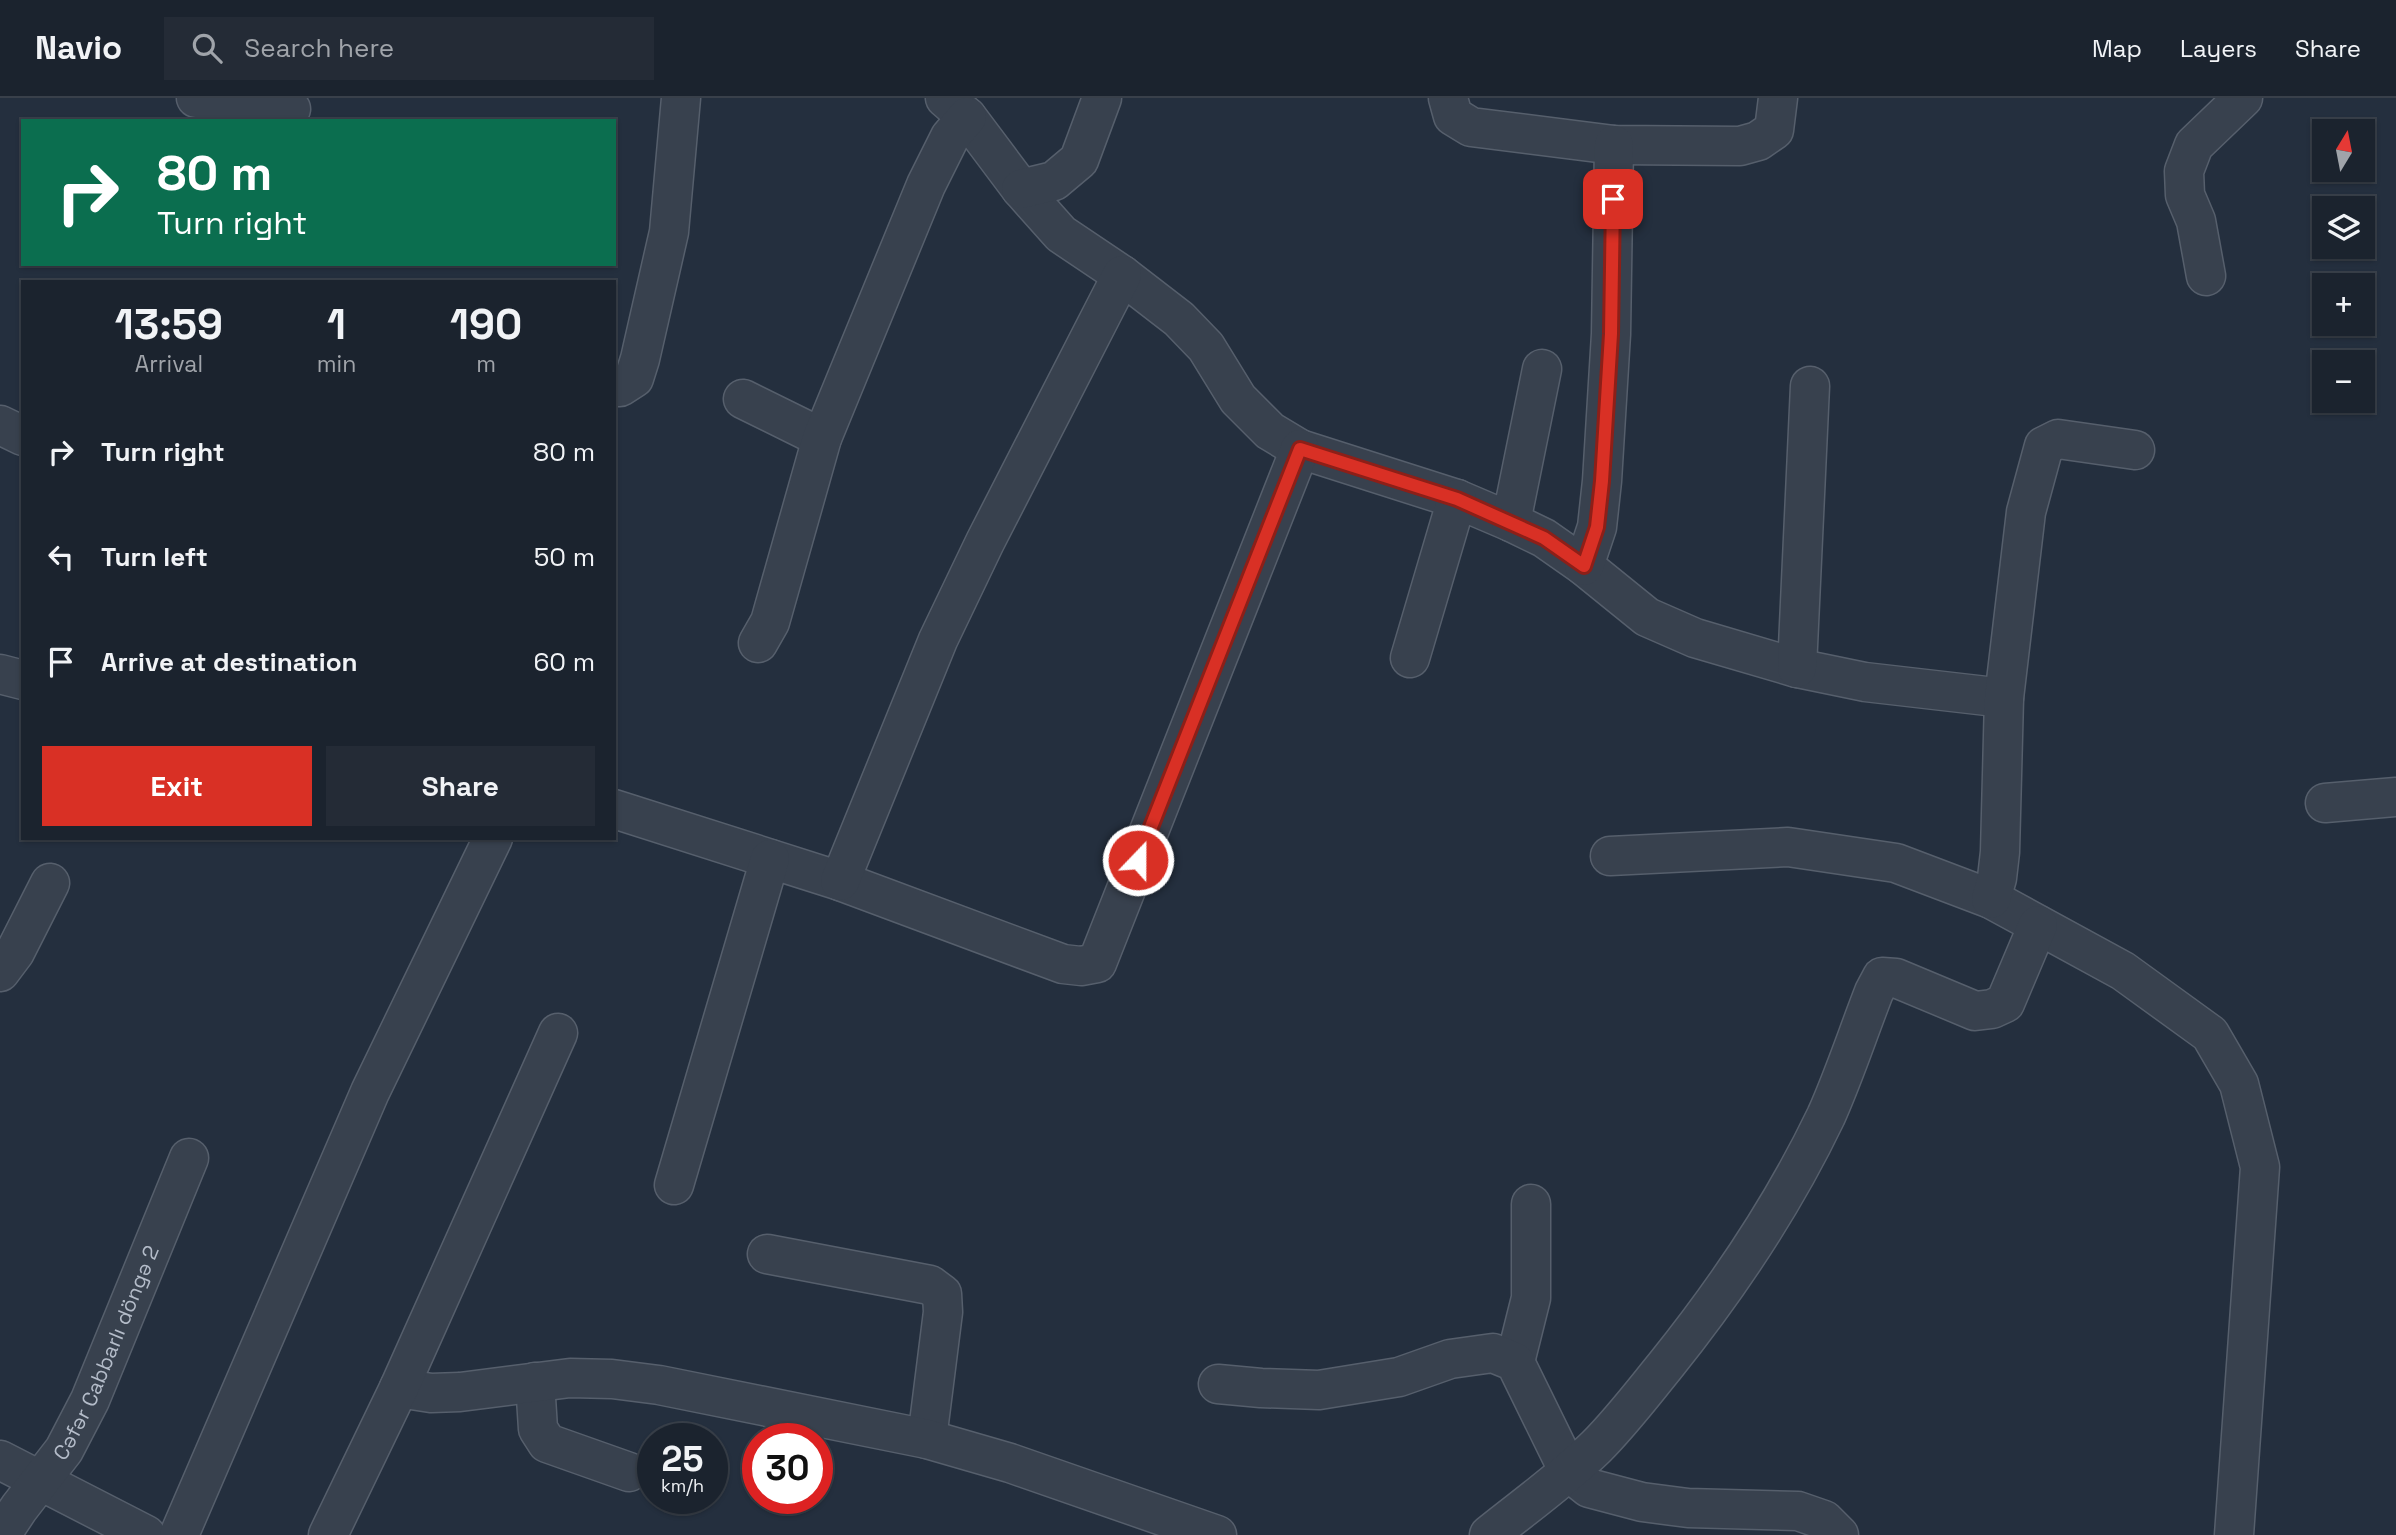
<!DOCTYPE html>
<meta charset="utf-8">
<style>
:root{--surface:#1b232e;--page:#242b36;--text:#f1f3f6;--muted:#a0a4aa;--line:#39404a;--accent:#d93025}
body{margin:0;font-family:"Space Grotesk",sans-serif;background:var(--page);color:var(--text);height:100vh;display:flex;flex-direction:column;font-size:26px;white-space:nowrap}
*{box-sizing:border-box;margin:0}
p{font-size:23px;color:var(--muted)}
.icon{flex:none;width:38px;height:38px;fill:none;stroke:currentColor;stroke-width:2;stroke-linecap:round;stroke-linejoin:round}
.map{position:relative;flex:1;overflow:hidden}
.sheet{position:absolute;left:21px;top:182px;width:595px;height:560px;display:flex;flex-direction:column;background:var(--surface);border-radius:0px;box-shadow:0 2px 5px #0004,0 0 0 2px var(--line)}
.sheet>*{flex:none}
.guide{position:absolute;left:21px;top:21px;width:595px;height:147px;border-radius:0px;box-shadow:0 2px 5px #0004,0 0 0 2px var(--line);background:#0b6e4f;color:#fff;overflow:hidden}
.needle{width:46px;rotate:10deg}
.buttons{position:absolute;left:2312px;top:21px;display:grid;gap:14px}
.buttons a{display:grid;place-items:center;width:63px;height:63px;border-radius:0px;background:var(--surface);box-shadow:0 2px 5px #0004,0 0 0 2px var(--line);font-size:35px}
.speed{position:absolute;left:637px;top:1325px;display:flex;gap:14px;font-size:35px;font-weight:700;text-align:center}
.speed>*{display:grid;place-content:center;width:91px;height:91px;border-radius:50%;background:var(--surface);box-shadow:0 2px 5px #0004,0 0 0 2px var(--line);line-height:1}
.speed small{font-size:18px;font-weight:400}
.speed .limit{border:10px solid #d22;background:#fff;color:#111}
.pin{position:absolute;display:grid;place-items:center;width:60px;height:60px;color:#fff;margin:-30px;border-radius:14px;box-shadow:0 4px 10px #0006}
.me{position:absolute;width:77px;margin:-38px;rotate:22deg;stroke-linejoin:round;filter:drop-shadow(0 0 5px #0008)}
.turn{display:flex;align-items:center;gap:24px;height:147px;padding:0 21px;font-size:32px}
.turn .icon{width:91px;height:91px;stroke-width:2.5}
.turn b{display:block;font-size:49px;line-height:60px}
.eta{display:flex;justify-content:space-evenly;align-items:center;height:119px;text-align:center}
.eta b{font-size:42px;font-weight:800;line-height:49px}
.primary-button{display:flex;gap:14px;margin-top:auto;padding:14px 21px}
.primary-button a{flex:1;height:80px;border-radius:0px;background:var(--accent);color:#fff;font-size:28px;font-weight:800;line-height:80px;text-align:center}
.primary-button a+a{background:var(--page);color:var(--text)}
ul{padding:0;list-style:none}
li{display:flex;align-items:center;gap:21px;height:105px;padding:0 21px}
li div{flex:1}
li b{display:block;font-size:26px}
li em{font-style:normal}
header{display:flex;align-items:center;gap:42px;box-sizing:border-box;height:98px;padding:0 35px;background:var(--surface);border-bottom:2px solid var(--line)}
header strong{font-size:33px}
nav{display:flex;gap:38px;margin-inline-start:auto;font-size:24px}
.search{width:490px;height:63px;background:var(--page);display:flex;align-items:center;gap:18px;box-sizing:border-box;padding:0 24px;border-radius:0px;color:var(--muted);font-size:26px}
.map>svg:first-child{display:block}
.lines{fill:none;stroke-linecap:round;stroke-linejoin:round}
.minor-casing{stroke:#565f6c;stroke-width:41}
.minor{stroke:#38414e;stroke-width:38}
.route-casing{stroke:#8d1f18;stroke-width:18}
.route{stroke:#d93025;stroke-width:12}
.labels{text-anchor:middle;stroke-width:7;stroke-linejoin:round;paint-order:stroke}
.street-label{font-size:21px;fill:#b4bcc9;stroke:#1d2633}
</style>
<header>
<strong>Navio</strong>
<div class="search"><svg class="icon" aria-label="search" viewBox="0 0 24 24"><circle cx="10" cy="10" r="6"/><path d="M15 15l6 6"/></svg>Search here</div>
<nav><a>Map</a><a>Layers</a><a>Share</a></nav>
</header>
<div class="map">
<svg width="2396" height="1437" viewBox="0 0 2396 1437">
<rect width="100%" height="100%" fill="#242f3e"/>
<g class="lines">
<g class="minor-casing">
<g id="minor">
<path d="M196,0l95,11"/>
<path d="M945,0l22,19 54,72 40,45 61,41 57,44 27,28 32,52 32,32 30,18 157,50 54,23 33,16 40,28 63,51 48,21 102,30 68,14 139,16"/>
<path d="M1448,0l5,18 18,11 143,18 126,1 18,-5 16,-11 4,-32"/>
<path d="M1021,91l33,-8 25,-21 23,-62"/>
<path d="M2206,178l-10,-55 -11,-26 -1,-24 10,-26 49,-47"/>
<path d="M614,289h6l14,-9 6,-19 29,-127 12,-134"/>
<path d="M743,301l79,39"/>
<path d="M0,327l23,11"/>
<path d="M1511,424l31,-153"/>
<path d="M1584,468l13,-39 5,-46 9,-147 3,-189"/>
<path d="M758,545l12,-21 52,-184 104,-253 24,-48 17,-20"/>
<path d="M1410,560l47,-159"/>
<path d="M1797,570l13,-282"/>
<path d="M0,576l23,6"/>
<path d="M2325,705l71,-6"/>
<path d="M614,711l226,72 223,83 18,2 16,-3 203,-514"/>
<path d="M1610,758l178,-9 108,16 95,36 132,72 87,63 29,50 21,83 -26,368"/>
<path d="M840,783l98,-241 47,-98 137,-267"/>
<path d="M1991,801l6,-21 3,-26 4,-154 22,-186 18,-66 14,-7 77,11"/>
<path d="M0,874l15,-20 35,-69"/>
<path d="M674,1087l96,-326"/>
<path d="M767,1156l163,31 12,9 1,18 -16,127"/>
<path d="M1515,1264l16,-64v-94"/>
<path d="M535,1284l3,47 9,14 82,29"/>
<path d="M1218,1286l43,4 58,2 80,-13 51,-18 43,-6 22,9 54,110 20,16 53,14 46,6 110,3 26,9 15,15"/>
<path d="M399,1290l32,5 29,-1 110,-14 42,1 47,6 268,54 83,24 207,72"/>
<path d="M0,1362l146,75"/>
<path id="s1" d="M1,1437l18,-27 45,-58 26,-50 99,-242"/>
<path d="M179,1437l191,-443 123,-254"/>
<path d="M328,1437l71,-147 159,-355"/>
<path d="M1489,1437c36,-29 74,-56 107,-88 25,-25 47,-54 69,-81 62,-77 118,-160 161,-250 18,-40 32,-83 48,-124l8,-15 14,1 79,33 17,-2 13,-6 33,-78"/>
</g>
</g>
<use href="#minor" class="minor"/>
</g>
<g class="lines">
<g class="route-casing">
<path id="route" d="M1138,762l162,-411 157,50 87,39 40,28 13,-39 5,-46 9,-147 2,-135"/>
</g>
<use href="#route" class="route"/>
</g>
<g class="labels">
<g class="street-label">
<text dy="7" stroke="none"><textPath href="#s1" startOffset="212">Cəfər Cabbarlı döngə 2</textPath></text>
</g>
</g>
</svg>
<div class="buttons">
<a><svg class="needle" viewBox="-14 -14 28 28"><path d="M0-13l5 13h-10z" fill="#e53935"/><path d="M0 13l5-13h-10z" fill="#a0a4aa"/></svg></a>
<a><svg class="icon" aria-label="layers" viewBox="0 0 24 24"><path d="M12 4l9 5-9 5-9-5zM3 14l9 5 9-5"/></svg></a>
<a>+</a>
<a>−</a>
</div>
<div class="speed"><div>25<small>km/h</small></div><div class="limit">30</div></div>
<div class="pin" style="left:1613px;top:101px;background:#d93025"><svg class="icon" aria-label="arrive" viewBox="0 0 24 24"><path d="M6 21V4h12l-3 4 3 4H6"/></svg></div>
<svg class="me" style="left:1138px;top:762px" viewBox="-20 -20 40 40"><circle r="17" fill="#d93025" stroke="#fff" stroke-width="3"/><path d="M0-11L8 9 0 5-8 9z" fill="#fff"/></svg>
<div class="guide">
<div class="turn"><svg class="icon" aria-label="right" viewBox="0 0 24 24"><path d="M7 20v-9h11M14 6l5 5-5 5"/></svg><div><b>80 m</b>Turn right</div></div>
</div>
<section class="sheet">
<div class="eta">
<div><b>13:59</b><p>Arrival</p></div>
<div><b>1</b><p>min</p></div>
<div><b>190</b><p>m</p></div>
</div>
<ul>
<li><svg class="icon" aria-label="right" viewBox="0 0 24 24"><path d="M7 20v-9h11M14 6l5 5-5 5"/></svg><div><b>Turn right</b></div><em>80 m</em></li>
<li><svg class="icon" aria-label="left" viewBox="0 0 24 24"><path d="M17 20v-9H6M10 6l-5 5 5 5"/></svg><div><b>Turn left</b></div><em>50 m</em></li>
<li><svg class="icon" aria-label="arrive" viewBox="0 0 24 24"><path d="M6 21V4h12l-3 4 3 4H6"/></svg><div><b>Arrive at destination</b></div><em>60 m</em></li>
</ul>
<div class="primary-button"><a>Exit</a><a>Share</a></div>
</section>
</div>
